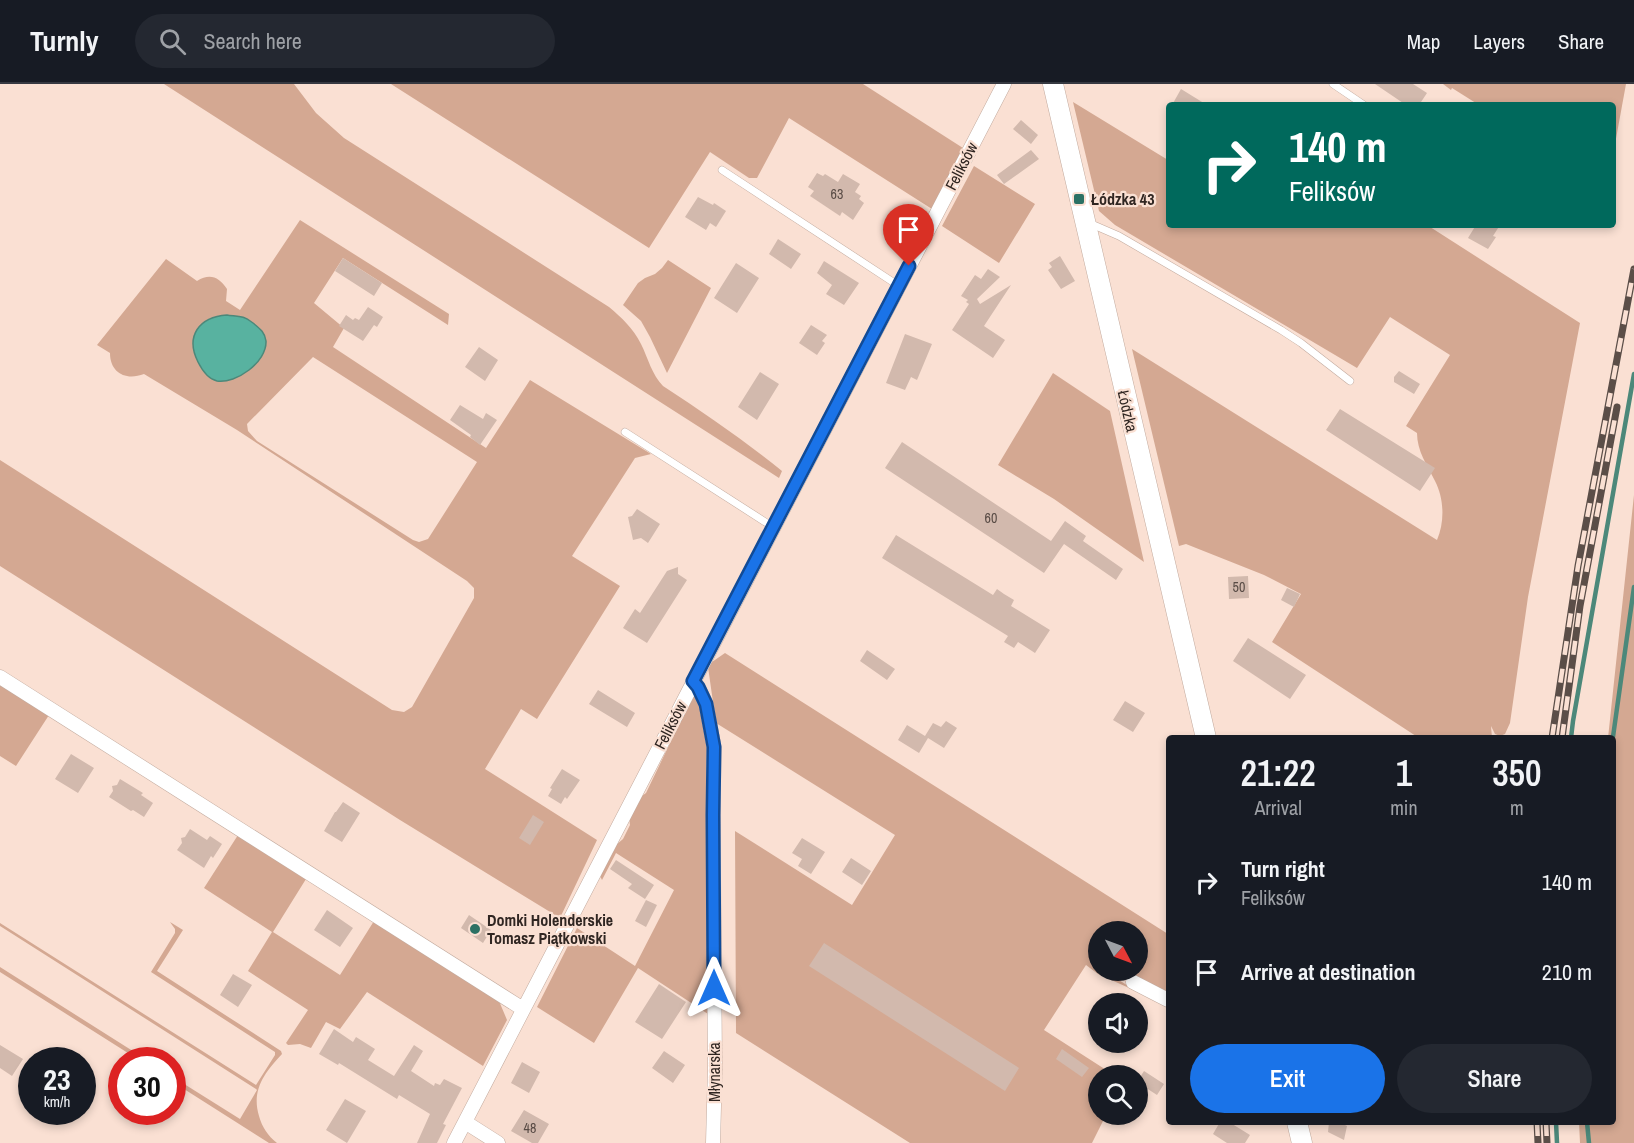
<!DOCTYPE html>
<meta charset="utf-8">
<style>
:root{--surface:#171b24;--page:#242831;--text:#f1f3f6;--muted:#9ea1a6;--line:#363941;--accent:#1a73e8}
body{margin:0;font-family:"Archivo Narrow",sans-serif;background:var(--page);color:var(--text);height:100vh;display:flex;flex-direction:column;font-size:22px;white-space:nowrap}
*{box-sizing:border-box;margin:0}
p{font-size:20px;color:var(--muted)}
.icon{flex:none;width:33px;height:33px;fill:none;stroke:currentColor;stroke-width:2;stroke-linecap:round;stroke-linejoin:round}
.map{position:relative;flex:1;overflow:hidden}
.sheet{position:absolute;left:1166px;top:651px;width:450px;height:390px;display:flex;flex-direction:column;background:var(--surface);border-radius:6px;box-shadow:0 3px 9px #0003}
.sheet>*{flex:none}
.guide{position:absolute;left:1166px;top:18px;width:450px;height:126px;border-radius:6px;box-shadow:0 3px 9px #0003;background:#00695c;color:#fff;overflow:hidden}
.needle{width:39px;rotate:131deg}
.fabs{position:absolute;left:1088px;top:837px;display:grid;gap:12px}
.fabs a{display:grid;place-items:center;width:60px;height:60px;border-radius:50%;background:var(--surface);box-shadow:0 3px 9px #0003;font-size:30px}
.speed{position:absolute;left:18px;top:963px;display:flex;gap:12px;font-size:30px;font-weight:700;text-align:center}
.speed>*{display:grid;place-content:center;width:78px;height:78px;border-radius:50%;background:var(--surface);box-shadow:0 3px 9px #0003;line-height:1}
.speed small{font-size:15px;font-weight:400}
.speed .limit{border:9px solid #d22;background:#fff;color:#111}
.pin{position:absolute;display:grid;place-items:center;width:51px;height:51px;color:#fff;margin:-62px -26px;border-radius:50% 50% 50% 0;rotate:-45deg;box-shadow:0 0 6px #0007}
.pin .icon{rotate:45deg}
.me{position:absolute;width:66px;margin:-33px;rotate:0deg;stroke-linejoin:round;filter:drop-shadow(0 0 4px #0008)}
.turn{display:flex;align-items:center;gap:21px;height:126px;padding:0 24px;font-size:27px}
.turn .icon{width:78px;height:78px;stroke-width:2.5}
.turn b{display:block;font-size:42px;line-height:51px}
.eta{display:flex;justify-content:space-evenly;align-items:center;height:102px;text-align:center}
.eta b{font-size:36px;font-weight:600;line-height:42px}
.button{display:flex;gap:12px;margin-top:auto;padding:12px 24px}
.button a{flex:1;height:69px;border-radius:36px;background:var(--accent);color:#fff;font-size:24px;font-weight:600;line-height:69px;text-align:center}
.button a+a{background:var(--page);color:var(--text)}
ul{padding:0;list-style:none}
li{display:flex;align-items:center;gap:18px;height:90px;padding:0 24px}
li div{flex:1}
li b{display:block;font-size:22px}
li em{font-style:normal}
header{display:flex;align-items:center;gap:36px;box-sizing:border-box;height:84px;padding:0 30px;background:var(--surface);border-bottom:2px solid var(--line)}
header strong{font-size:28px}
nav{display:flex;gap:33px;margin-inline-start:auto;font-size:21px}
.search{width:420px;height:54px;background:var(--page);display:flex;align-items:center;gap:15px;box-sizing:border-box;padding:0 21px;border-radius:33px;color:var(--muted);font-size:22px}
.map>svg:first-child{display:block}
.green{fill:#d4a892;fill-rule:evenodd}
.water{fill:#58b2a0;stroke:#4c887a;stroke-width:1.5}
.lines{fill:none;stroke-linecap:round;stroke-linejoin:round}
.stream{stroke:#4c887a;stroke-width:4.5}
.building{fill:#d2b9ad}
.lane-casing{stroke:#c3ab9f;stroke-width:8}
.street-casing{stroke:#c3ab9f;stroke-width:15}
.secondary-casing{stroke:#c3ab9f;stroke-width:21}
.lane{stroke:#fff;stroke-width:7}
.street{stroke:#fff;stroke-width:14}
.secondary{stroke:#fff;stroke-width:20}
.rail-casing{stroke:#5b4e48;stroke-width:7}
.rail{stroke:#fae0d3;stroke-width:4.5;stroke-dasharray:14;stroke-linecap:butt}
.route-casing{stroke:#114b97;stroke-width:15}
.route{stroke:#1a73e8;stroke-width:10}
.poi-dot{fill:#2c7164;stroke:#fae0d3;stroke-width:2}
.labels{text-anchor:middle;stroke-width:4.5;stroke-linejoin:round;paint-order:stroke}
.number-label{font-size:14px;fill:#584b45}
.street-label{font-size:16px;fill:#302622;stroke:#fae0d3}
.poi-label{font-size:16px;font-weight:bold;fill:#302622;stroke:#fae0d3;text-anchor:start}
</style>
<header>
<strong>Turnly</strong>
<div class="search"><svg class="icon" aria-label="search" viewBox="0 0 24 24"><circle cx="10" cy="10" r="6"/><path d="M15 15l6 6"/></svg>Search here</div>
<nav><a>Map</a><a>Layers</a><a>Share</a></nav>
</header>
<div class="map">
<svg width="1634" height="1059" viewBox="0 0 1634 1059">
<rect width="100%" height="100%" fill="#fae0d3"/>
<path class="green" d="M164,0h130l22,29 28,25 265,169c13,11 24,21 32,37 7,14 11,31 22,42 41,27 81,54 119,85l-3,7z
M391,0h472l100,64 -31,61 -143,-91 -32,60h-8l-39,-26 -61,96z
M1443,0h183l-13,71 -1,-50h-133l-27,-17 -1,2z
M1073,18l95,58v65h259l153,98 -52,274 -18,126 -5,11 -5,2 -5,-2 -4,-8 1,12h-73l-147,-96 29,-48 -37,-19 -78,-31 -7,2 -47,-197 305,191c8,-18 7,-42 -2,-59 -8,-16 -18,-30 -18,-48l-11,-7 44,-71 -60,-38 -33,51 -242,-143 -16,-14z
M974,82l61,38 -36,59 -57,-37z
M300,136l149,94 -1,11 -105,-67 -29,45 30,25 -11,19 153,101 44,-68 121,74 -16,4 -63,98 48,30 -83,133 -16,-10 -36,60 112,71 -37,78 -160,-98 -400,-254v-106l392,250 12,2 8,-5 62,-109v-10l-7,-7 -230,-151 -93,-56c-18,7 -34,-1 -34,-21l-13,-8 69,-86 31,22c13,-8 22,-4 30,8l-1,12 14,9zM313,273l164,105 -49,77 -9,3 -6,-2 -156,-99 -9,-10 -1,-7z
M668,176l43,28 -44,85 -17,-36 -9,-16 -18,-16 15,-22 7,-5 10,-4 7,-6z
M1053,289l57,38 34,151 -90,-63 -56,-34z
M1634,411v648h-54l-1,-21h33v-384h-4z
M725,569l443,281v62c-13,-8 -38,-25 -54,-24v5l24,15 -40,-18 -12,-9 -42,65 70,45 -16,1v38l8,1 -14,28h-182l-174,-110 -1,-202 117,74 43,-70 -179,-112 -8,-56 4,-5zM1098,848h39v38h-39z
M701,595l6,68 -1,23 4,143 -3,-2 1,103 -70,-46 -44,75 -57,-36 40,-79 58,38 39,-76 -58,-37 -14,27 -2,-4 16,-31 7,-6 7,-14c-2,-11 7,-26 16,-32z
M0,600l49,31 -33,51 -16,-10z
M238,751l68,44 -33,53 67,43 34,-54 125,80 8,19 -24,46 -116,-74 -27,37 -14,-7 -15,26 -11,-4 -12,1 -2,-2 22,-33 -60,-39 24,-39 -68,-44z
M170,838l13,8 -26,41 124,80 1,3c-17,18 -31,36 -23,62 3,11 9,20 18,27h-8l-96,-61v-5l67,42 17,-29 -1,-1 -256,-163v-3l256,162 19,-30v-3l-124,-80 24,-39v-4z
M0,883l147,93h-8l-139,-88z"/>
<path class="water" d="M227,231c5,1 13,1 18,3 3,1 5,3 8,5 6,5 12,9 13,18 1,21 -30,43 -49,40 -9,-2 -15,-11 -19,-19 -13,-26 1,-45 29,-47z"/>
<g class="lines">
<path class="stream" d="M1571,654l2,-17 61,-347
M1612,660l22,-157
M1556,1038l1,21
M1587,1038l2,21"/>
</g>
<path class="building" d="M1375,0h38l14,9 -8,12h-13z
M1181,5l26,16h-35z
M1021,36l17,15 -7,9 -18,-15z
M1031,66l8,9 -35,25 -7,-9z
M817,89l6,3 2,-2 13,8 5,-8 17,10 -5,8 6,4 -2,3 5,4 -11,17 -11,-8 -2,4 -30,-20 4,-5 -6,-4z
M698,113l15,8 1,-2 12,8 -10,16 -6,-4 -4,7 -21,-13z
M1476,141h24l-7,11 3,1 -8,12 -20,-11z
M778,155l23,15 -10,15 -22,-15z
M1060,172l15,25 -14,8 -13,-19 4,-3 -3,-4z
M343,174l39,25 -8,13 -39,-25z
M824,177l35,22 -15,22 -18,-11 6,-9 -15,-12z
M736,179l23,15 -22,35 -23,-15z
M988,185l12,8 -23,22 3,5 31,-19 -27,41 21,14 -12,18 -41,-28 17,-26 -3,-2 2,-2 -7,-4 14,-21 6,4z
M368,223l15,10 -6,10 -3,-2 -11,16 -24,-15 7,-11 7,5 2,-2 4,2z
M811,241l16,10 -5,6 3,2 -8,12 -18,-12z
M905,250l27,10 -15,36 -6,-3 -6,13 -19,-7z
M479,263l19,13 -13,21 -20,-14z
M1399,287l21,13 -6,10 -20,-12v-5z
M760,288l19,12 -22,36 -19,-13z
M460,321l23,14 3,-6 11,7 -17,25 -10,-8 1,-2 -21,-15z
M1340,325l95,59 -15,23 -94,-61z
M902,358l149,99 14,-20 21,15 -3,5 40,28 -7,11 -52,-36 -20,29 -159,-105z
M637,425l23,15 -12,19 -7,-5 -8,2 -5,-23 4,-1z
M896,451l97,60 4,-6 7,5 10,6 -3,6 39,24 -15,23 -17,-11 -4,6 -10,-6 4,-6 -126,-78z
M678,483v7l9,6 -40,63 -24,-15 12,-19 5,4 27,-42z
M1248,492l1,22 -20,1 -1,-22z
M1287,504l13,6 -6,13 -13,-7z
M1248,554l58,37 -16,24 -57,-38z
M867,566l28,19 -8,11 -27,-19z
M598,606l37,23 -8,14 -38,-23z
M1125,617l20,12 -12,19 -20,-12z
M946,637l11,7 -13,20 -16,-10 -9,15 -21,-13 9,-15 18,11 8,-13 8,4z
M71,670l23,14 -16,25 -23,-14z
M562,685l18,11 -13,19 -2,-2 -4,7 -13,-8 4,-7 -2,-1z
M120,695l23,14 -2,2 12,8 -9,14 -11,-7 -2,1 -22,-14 4,-6 -1,-5 5,-1z
M343,718l17,11 -18,29 -18,-11 11,-19h1z
M533,731l11,7 -14,23 -11,-7z
M190,745l17,11 3,-4 12,8 -9,14 -2,-2 -7,12 -27,-18 5,-7 -1,-5 4,-1z
M802,754l23,14 -14,22 -13,-8 4,-7 -10,-6z
M851,774l20,13 -9,14 -20,-13z
M616,776l38,25 -9,14 -17,-11 4,-4 -22,-15z
M646,816l11,5 -11,22 -11,-6z
M327,826l26,18 -13,19 -26,-17z
M469,831l22,15 -8,13 -22,-15z
M824,859l195,125 -14,23 -196,-125z
M233,890l19,11 -14,22 -18,-12z
M659,900l27,18 -24,37 -27,-17z
M334,945l19,13 3,-5 19,12 -7,11 26,16 20,-31 9,6 -12,20 23,15 1,-3 5,2 4,-6 18,9 -19,36 3,1 -9,18h-20l13,-29 -31,-19 -2,4 -58,-36 -1,2 -19,-11z
M0,961l23,14 -11,17 -12,-8z
M1062,965l27,19 -7,9 -26,-18z
M664,967l21,14 -12,18 -21,-15z
M522,978l18,10 -11,21 -18,-10z
M1144,987l20,13 -7,11 -20,-13z
M345,1015l21,12 -19,32 -21,-13z
M524,1026l25,14 -11,19h-6l-21,-12z
M1220,1038h9l21,13 -5,8h-18l-14,-9z
M1329,1038h10l8,4 -3,14 -16,-8z"/>
<g class="lines">
<g class="lane-casing">
<path id="lane" d="M1333,0l31,21
M722,86l177,116
M1089,139l30,13 162,94 20,13 49,38
M625,348l148,95"/>
</g>
<g class="street-casing">
<path id="street" d="M0,593l523,332
M693,597l5,6 8,17 8,43 -1,68 2,254 -2,74
M1133,898l35,18
M465,1038l33,21
M454,1059l550,-1059"/>
</g>
<g class="secondary-casing">
<path id="secondary" d="M1053,0l153,654
M1297,1038l5,21"/>
</g>
<use href="#lane" class="lane"/>
<use href="#street" class="street"/>
<use href="#secondary" class="secondary"/>
<g class="rail-casing">
<path id="rail" d="M1552,654l26,-172 56,-297
M1562,654l18,-132 37,-199
M1537,1038l1,21
M1546,1038l1,21"/>
</g>
<use href="#rail" class="rail"/>
</g>
<g class="lines">
<g class="route-casing">
<path id="route" d="M714,904l-1,-173 1,-68 -8,-43 -8,-17 -5,-6 216,-415"/>
</g>
<use href="#route" class="route"/>
</g>
<g class="poi-dot">
<rect x="1073" y="109" width="12" height="12" rx="3"/>
<circle cx="475" cy="845" r="6"/>
</g>
<g class="labels">
<g class="number-label">
<text x="837" y="115">63</text>
<text x="991" y="439">60</text>
<text x="1239" y="508">50</text>
<text x="530" y="1049">48</text>
</g>
<g class="street-label">
<text transform="translate(961 82) rotate(-63)" y="6">Feliksów</text>
<text transform="translate(1128 327) rotate(77)" y="6">Łódzka</text>
<text transform="translate(670 641) rotate(-63)" y="6">Feliksów</text>
<text transform="translate(714 988) rotate(-90)" y="6">Młynarska</text>
</g>
<g class="poi-label">
<text x="1091" y="121">Łódzka 43</text>
<text x="487" y="842">Domki Holenderskie<tspan x="487" dy="18">Tomasz Piątkowski</tspan></text>
</g>
</g>
</svg>
<div class="fabs">
<a><svg class="needle" viewBox="-14 -14 28 28"><path d="M0-13l5 13h-10z" fill="#e53935"/><path d="M0 13l5-13h-10z" fill="#9ea1a6"/></svg></a>
<a><svg class="icon" aria-label="sound" viewBox="0 0 24 24"><path d="M4 9h4l5-4v14l-5-4H4zM17 9q2 3 0 6"/></svg></a>
<a><svg class="icon" aria-label="search" viewBox="0 0 24 24"><circle cx="10" cy="10" r="6"/><path d="M15 15l6 6"/></svg></a>
</div>
<div class="speed"><div>23<small>km/h</small></div><div class="limit">30</div></div>
<div class="pin" style="left:909px;top:182px;background:#d93025"><svg class="icon" aria-label="arrive" viewBox="0 0 24 24"><path d="M6 21V4h12l-3 4 3 4H6"/></svg></div>
<svg class="me" style="left:714px;top:904px" viewBox="-20 -20 40 40"><path d="M0-17L14 15 0 8-14 15z" fill="#1a73e8" stroke="#fff" stroke-width="4"/></svg>
<div class="guide">
<div class="turn"><svg class="icon" aria-label="right" viewBox="0 0 24 24"><path d="M7 20v-9h11M14 6l5 5-5 5"/></svg><div><b>140 m</b>Feliksów</div></div>
</div>
<section class="sheet">
<div class="eta">
<div><b>21:22</b><p>Arrival</p></div>
<div><b>1</b><p>min</p></div>
<div><b>350</b><p>m</p></div>
</div>
<ul>
<li><svg class="icon" aria-label="right" viewBox="0 0 24 24"><path d="M7 20v-9h11M14 6l5 5-5 5"/></svg><div><b>Turn right</b><p>Feliksów</p></div><em>140 m</em></li>
<li><svg class="icon" aria-label="arrive" viewBox="0 0 24 24"><path d="M6 21V4h12l-3 4 3 4H6"/></svg><div><b>Arrive at destination</b></div><em>210 m</em></li>
</ul>
<div class="button"><a>Exit</a><a>Share</a></div>
</section>
</div>
